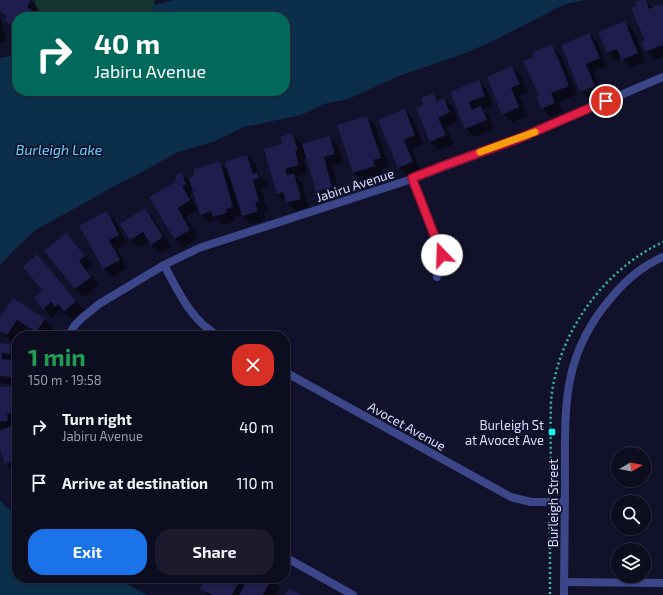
<!DOCTYPE html>
<meta charset="utf-8">
<style>
:root{--surface:#0d0d20;--page:#1b1b2d;--text:#f1f3f6;--muted:#9a9ca5;--line:#2d2d3e;--accent:#1a73e8}
body{margin:0;font-family:"Exo 2",sans-serif;background:var(--page);color:var(--text);height:100vh;display:flex;flex-direction:column;font-size:15px;white-space:nowrap}
*{box-sizing:border-box;margin:0}
p{font-size:13px;color:var(--muted)}
.icon{flex:none;width:22px;height:22px;fill:none;stroke:currentColor;stroke-width:2;stroke-linecap:round;stroke-linejoin:round}
.map{position:relative;flex:1;overflow:hidden}
.panel{position:absolute;left:12px;top:331px;width:278px;height:252px;display:flex;flex-direction:column;background:var(--surface);border-radius:16px;box-shadow:0 1px 3px #0004,0 0 0 1px var(--line)}
.panel>*{flex:none}
.top-card{position:absolute;left:12px;top:12px;width:278px;height:84px;border-radius:16px;box-shadow:0 1px 3px #0004,0 0 0 1px var(--line);background:#00695c;color:#fff;overflow:hidden}
.needle{width:26px;rotate:81deg}
.controls{position:absolute;left:611px;top:447px;display:grid;gap:8px}
.controls a{display:grid;place-items:center;width:40px;height:40px;border-radius:50%;background:var(--surface);box-shadow:0 1px 3px #0004,0 0 0 1px var(--line);font-size:20px}
.pin{position:absolute;display:grid;place-items:center;width:34px;height:34px;color:#fff;margin:-17px;border:2px solid #fff;border-radius:50%;box-shadow:0 1px 4px #0007}
.me{position:absolute;width:44px;margin:-22px;rotate:339deg;stroke-linejoin:round;filter:drop-shadow(0 0 3px #0008)}
.turn{display:flex;align-items:center;gap:14px;height:84px;padding:0 16px;font-size:18px}
.turn .icon{width:52px;height:52px;stroke-width:2.5}
.turn b{display:block;font-size:28px;line-height:34px}
.round{display:grid;place-items:center;flex:none;width:42px;height:42px;border-radius:16px;background:var(--page)}
.headline{display:flex;align-items:center;justify-content:space-between;height:68px;padding:0 16px}
h1{font-size:24px;font-weight:700;line-height:30px;color:#1e9e55}
.primary-button{display:flex;gap:8px;margin-top:auto;padding:8px 16px}
.primary-button a{flex:1;height:46px;border-radius:16px;background:var(--accent);color:#fff;font-size:16px;font-weight:700;line-height:46px;text-align:center}
.primary-button a+a{background:var(--page);color:var(--text)}
ul{padding:0;list-style:none}
li{display:flex;align-items:center;gap:12px;height:56px;padding:0 16px}
li div{flex:1}
li b{display:block;font-size:15px}
li em{font-style:normal}
.map>svg:first-child{display:block}
.green{fill:#14352e}
.water{fill:#0b2e4a}
.shadow{fill:#0007}
.building{fill:#1e1d4c}
.lines{fill:none;stroke-linecap:round;stroke-linejoin:round}
.path{stroke:#30be9c;stroke-width:2.5;stroke-dasharray:2 3;stroke-linecap:butt}
.minor{stroke:#3c478a;stroke-width:8}
.tertiary{stroke:#3c478a;stroke-width:8}
.route-casing{stroke:#92132f;stroke-width:10}
.route{stroke:#e11d48;stroke-width:7}
.slow{stroke:#f59e0b;stroke-width:7}
.poi-dot{fill:#07ffeb;stroke:#11112b;stroke-width:1.5}
.labels{text-anchor:middle;stroke-width:3.5;stroke-linejoin:round;paint-order:stroke}
.street-label{font-size:13px;fill:#dbdeff;stroke:#11112b}
.poi-label{font-size:13px;fill:#dbdeff;stroke:#11112b;text-anchor:end}
.water-label{font-size:14px;font-style:italic;fill:#69d5ff;stroke:#11112b}
</style>
<div class="map">
<svg width="663" height="595" viewBox="0 0 663 595">
<rect width="100%" height="100%" fill="#11112b"/>
<path class="green" d="M34,0h120l1,5 -13,12h-103z"/>
<path class="water" d="M174,0h412l-21,4 -70,36 -29,13 -67,23 -51,23 -24,5 -23,11 -57,12 -31,15 -35,10 -36,20 -28,14 -24,14 -53,29 -22,20 -15,16v-207l17,-3v36h268v-74h-143l13,-12z
M0,500l17,17v61h99l31,17h-147z"/>
<path class="shadow" d="M0,0h30l9,9 -3,6 2,2h-21v14l-12,-11 1,-2 -6,-6z
M642,0h3l8,8 10,-2v51l-8,3 -9,-8 -4,-9 4,-2 -8,-34z
M0,16l6,25 -6,2z
M624,22l9,8 13,32 -15,6 -9,-10 -6,3 -8,-9z
M589,34l9,9 9,24 -14,5 10,23 -13,5 -9,-9z
M552,46l8,8 17,40 -18,8 4,10 -13,5 -8,-9 -7,-51z
M512,67l9,8 7,17 -9,4 8,20 -15,6 -9,-8z
M479,82l8,8 6,15 -11,4 7,7 5,13 -20,8 -8,-8 -15,-36z
M434,94l6,7 4,-2 9,9 5,13 -12,5 8,18 -15,6 -8,-8 -6,-36z
M405,110l8,8 10,26 -11,4 8,22 -13,6 -8,-9z
M366,117l9,8 14,41 -8,3 2,6 -20,6 -9,-8 -15,-47z
M292,134l9,8 1,3 27,-8 9,9 5,16 -11,4 8,30 -14,4 -9,-9 -10,-33 -4,1 4,14 -11,4 6,6 7,24 -13,4 -18,-17 -13,-44 18,-6z
M247,156l9,8 3,11 7,7 1,5 -6,2 6,20 -4,2 3,9 -15,4 -9,-9 -8,2 1,4 -13,4 -5,-5 -8,2 -8,-8 -7,-22 -5,3 9,14 -12,8 12,21 -15,9 -8,-9 1,-56 6,-8 9,9 28,-21 10,10z
M145,209l8,9 18,28 -11,7 -11,-11 -10,6 -8,-8 -10,-16z
M106,213l9,8 12,22 -10,6 10,19 -15,9 -9,-9z
M66,234l27,31 -7,5 13,15 -15,12 -8,-8 -30,-38z
M37,256l47,54 -11,9 -7,-6 -2,2 -4,-5 -8,7 -8,-9v-17z
M0,319l44,1 9,8 -5,8h-8l-14,-9 -5,9h-4l-1,7 -16,-11z
M0,344l10,1 7,7v70h-2l1,4 1,-1v46l-3,1 -8,-8 -6,-18v-58l16,-3 -16,-2z
M184,578h13l-3,5z
M205,578h65l10,9 -5,8h-67l-7,-6 6,-10z"/>
<path class="building" d="M0,0h31l-4,7 5,3 2,7h-17v13l-13,-10 2,-4 -6,-4z
M640,0h6l3,9 10,-5 1,2 3,-1v40l-18,7 -4,-10 4,-1 -14,-33 5,-2 -1,-4z
M625,21l13,32 -17,7 -4,-11 -10,4 -9,-21z
M589,33l11,25 -14,6 9,22 -15,6 -19,-47z
M552,44l17,42 -18,7 4,10 -14,6 -5,-12 3,-1 -16,-35 11,-4 -2,-4z
M512,66l8,18 -9,4 8,19 -17,8 -15,-38z
M479,80l6,16 -16,6 3,8 9,-4 6,14 -22,9 -15,-37z
M434,93l3,8 7,-3 6,14 -12,6 8,17 -16,7 -14,-34 7,-3 -2,-7z
M405,109l10,26 -11,5 9,22 -15,6 -20,-48z
M367,116l14,42 -8,2 2,6 -22,7 -16,-48z
M292,133l6,17 -3,1 4,14 -14,4 2,6 7,-2 7,26 -15,4 -3,-11 -6,2 -13,-45 18,-5 -2,-7z
M330,136l5,18 -11,3 8,30 -16,5 -14,-48z
M247,155l6,19 4,-2 2,6 -6,2 6,21 -4,1 3,9 -16,5 -17,-54z
M220,161l13,46 -7,2 1,4 -14,4 -2,-6 -11,4 -11,-36 5,-4v-6z
M182,173l4,11 -4,2 8,14 -12,8 12,22 -16,9 -25,-42 26,-15 1,-7z
M145,208l18,29 -12,8 -8,-13 -13,8 -10,-16z
M107,211l12,24 -10,5 11,20 -17,9 -24,-43z
M66,233l19,23 -6,5 12,16 -16,12 -31,-38z
M37,254l39,47 -12,11 -6,-8 -3,3 -4,-5 -8,7 -9,-11 9,-7 -20,-24z
M13,298l32,21 -9,13 -19,-12 -10,15 -7,-4v-14z
M0,343l11,1 -1,10 -8,-1v6l15,2v17l-17,-2z
M17,385v31l-5,1v-4l-5,1 1,7 -8,1v-35z
M17,424v36l-12,4 -5,-15v-19z
M206,578h35l-9,17h-20l-12,-6z
M248,578h24l-9,17h-24z
M289,588l13,7h-17z"/>
<g class="lines">
<path class="path" d="M548,488l3,-6c0,-26 -1,-53 0,-80 5,-67 52,-132 112,-160
M549,522l1,13v60"/>
<path class="minor" d="M412,179l31,76 -6,22
M164,265c14,26 27,56 55,71
M68,336l7,-11 7,-7 17,-14 65,-39 35,-17 213,-69 108,-41 143,-61
M285,372l226,125 20,5h34
M285,557l68,38
M564,582l99,1"/>
<path class="tertiary" d="M564,595c0,-38 1,-77 1,-115 0,-72 -4,-124 46,-182 14,-17 31,-32 52,-41"/>
</g>
<g class="lines">
<g class="route-casing">
<path id="route" d="M442,255l-30,-77 31,-12 77,-28 86,-37"/>
</g>
<use href="#route" class="route"/>
<path class="slow" d="M480,152l55,-20"/>
</g>
<rect class="poi-dot" x="548" y="428" width="8" height="8" rx="2"/>
<g class="labels">
<g class="street-label">
<text transform="translate(355 185) rotate(-18)" y="5">Jabiru Avenue</text>
<text transform="translate(407 426) rotate(29)" y="5">Avocet Avenue</text>
<text transform="translate(553 503) rotate(-90)" y="5">Burleigh Street</text>
</g>
<g class="poi-label">
<text x="544" y="430">Burleigh St<tspan x="544" dy="15">at Avocet Ave</tspan></text>
</g>
<g class="water-label">
<text x="59" y="155">Burleigh Lake</text>
</g>
</g>
</svg>
<div class="controls">
<a><svg class="needle" viewBox="-14 -14 28 28"><path d="M0-13l5 13h-10z" fill="#e53935"/><path d="M0 13l5-13h-10z" fill="#9a9ca5"/></svg></a>
<a><svg class="icon" aria-label="search" viewBox="0 0 24 24"><circle cx="10" cy="10" r="6"/><path d="M15 15l6 6"/></svg></a>
<a><svg class="icon" aria-label="layers" viewBox="0 0 24 24"><path d="M12 4l9 5-9 5-9-5zM3 14l9 5 9-5"/></svg></a>
</div>
<div class="pin" style="left:606px;top:101px;background:#d93025"><svg class="icon" aria-label="arrive" viewBox="0 0 24 24"><path d="M6 21V4h12l-3 4 3 4H6"/></svg></div>
<svg class="me" style="left:442px;top:255px" viewBox="-20 -20 40 40"><circle r="19" fill="#fff"/><path d="M0-13L10 11 0 6-10 11z" fill="#e11d48"/></svg>
<div class="top-card">
<div class="turn"><svg class="icon" aria-label="right" viewBox="0 0 24 24"><path d="M7 20v-9h11M14 6l5 5-5 5"/></svg><div><b>40 m</b>Jabiru Avenue</div></div>
</div>
<section class="panel">
<div class="headline"><div><h1>1 min</h1><p>150 m · 19:58</p></div><a class="round" style="background:#d93025;color:#fff"><svg class="icon" aria-label="close" viewBox="0 0 24 24"><path d="M6 6l12 12M18 6L6 18"/></svg></a></div>
<ul>
<li><svg class="icon" aria-label="right" viewBox="0 0 24 24"><path d="M7 20v-9h11M14 6l5 5-5 5"/></svg><div><b>Turn right</b><p>Jabiru Avenue</p></div><em>40 m</em></li>
<li><svg class="icon" aria-label="arrive" viewBox="0 0 24 24"><path d="M6 21V4h12l-3 4 3 4H6"/></svg><div><b>Arrive at destination</b></div><em>110 m</em></li>
</ul>
<div class="primary-button"><a>Exit</a><a>Share</a></div>
</section>
</div>
